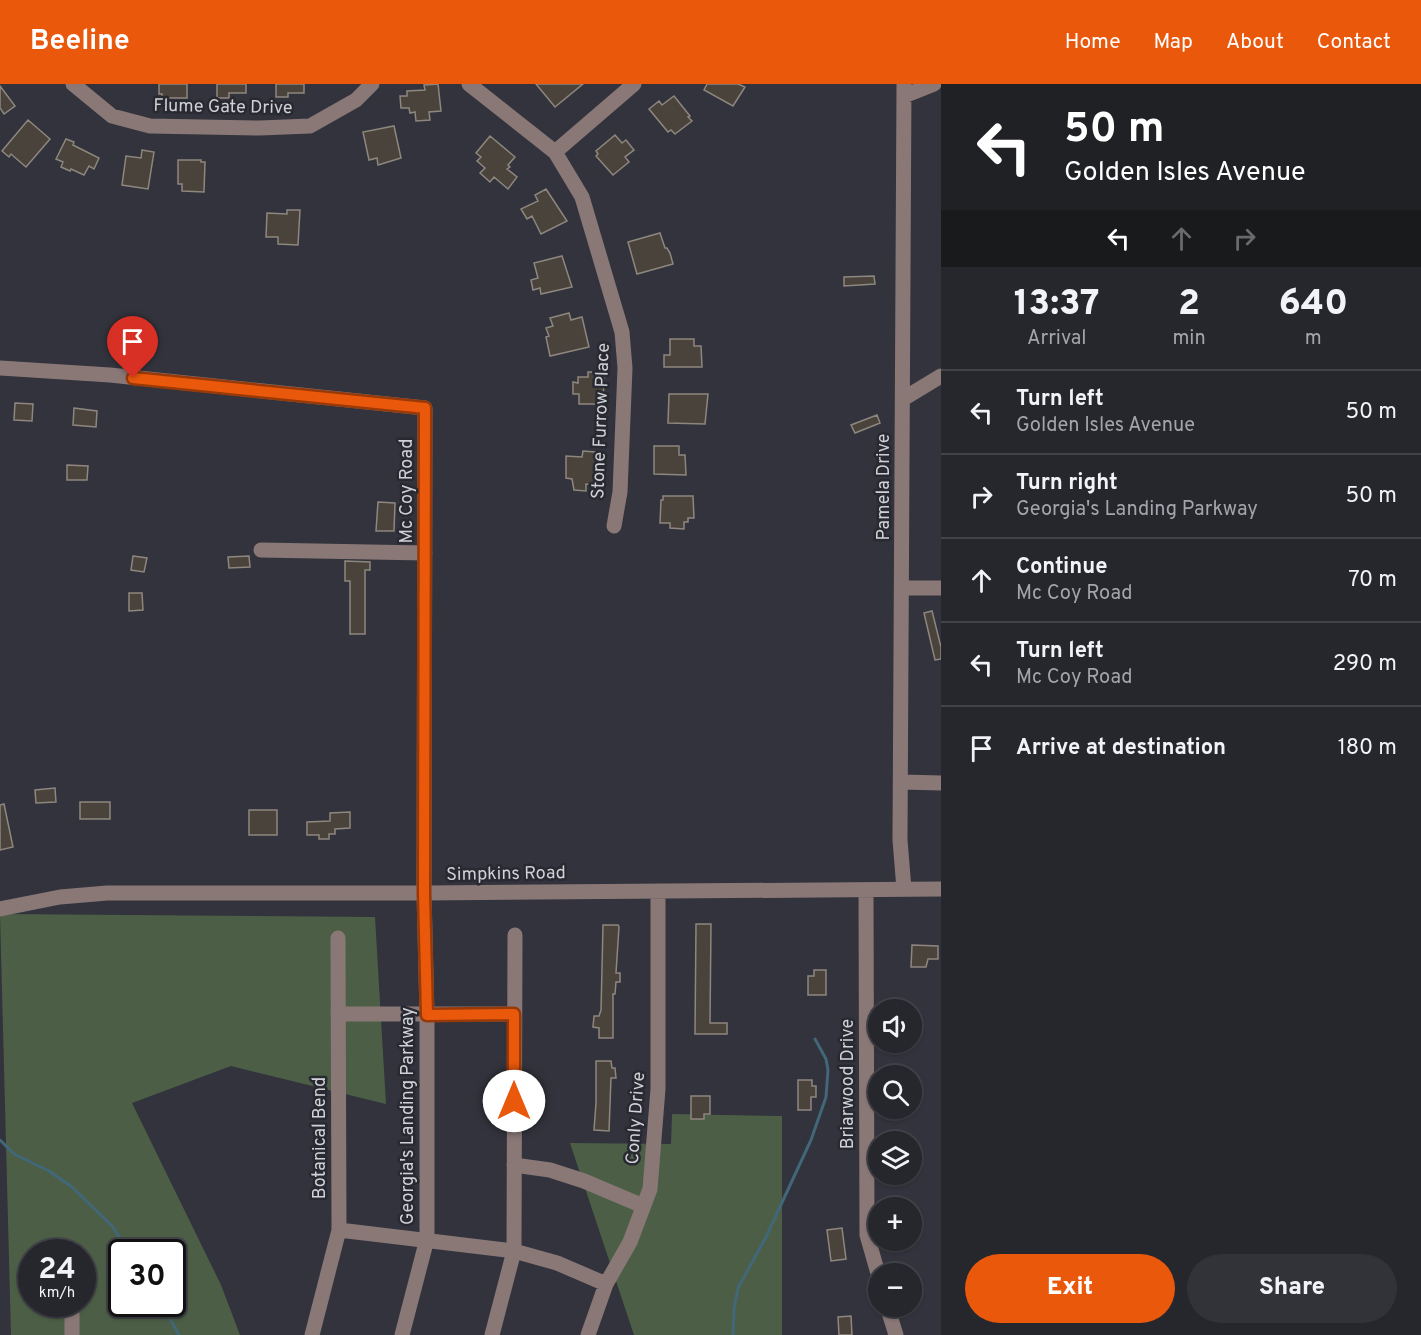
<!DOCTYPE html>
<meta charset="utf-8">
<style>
:root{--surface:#26262d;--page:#323239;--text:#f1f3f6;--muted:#a4a5aa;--line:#424349;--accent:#ea580c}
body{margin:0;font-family:Overpass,sans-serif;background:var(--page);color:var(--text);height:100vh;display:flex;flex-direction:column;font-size:22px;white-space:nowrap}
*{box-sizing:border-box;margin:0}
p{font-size:20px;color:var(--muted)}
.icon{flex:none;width:33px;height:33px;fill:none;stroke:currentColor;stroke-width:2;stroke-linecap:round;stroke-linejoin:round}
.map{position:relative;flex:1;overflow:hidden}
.side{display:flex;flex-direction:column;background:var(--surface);width:480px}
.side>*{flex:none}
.banner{background:#202124;color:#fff;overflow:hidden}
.controls{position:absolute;left:868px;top:915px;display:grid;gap:12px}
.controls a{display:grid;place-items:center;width:54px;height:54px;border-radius:50%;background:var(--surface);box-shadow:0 2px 4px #0004,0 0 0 2px var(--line);font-size:30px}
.speed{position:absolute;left:18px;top:1155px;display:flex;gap:12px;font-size:30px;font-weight:700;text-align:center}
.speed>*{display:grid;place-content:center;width:78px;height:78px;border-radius:50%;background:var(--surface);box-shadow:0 2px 4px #0004,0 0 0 2px var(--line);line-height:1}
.speed small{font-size:15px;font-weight:400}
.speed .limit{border:3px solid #111;border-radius:9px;background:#fff;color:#111}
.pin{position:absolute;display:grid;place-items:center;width:51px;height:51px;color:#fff;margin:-62px -26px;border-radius:50% 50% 50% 0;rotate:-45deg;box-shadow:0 0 6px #0007}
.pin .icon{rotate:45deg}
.me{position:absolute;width:66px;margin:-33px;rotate:0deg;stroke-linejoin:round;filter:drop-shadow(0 0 4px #0008)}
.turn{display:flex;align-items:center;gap:21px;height:126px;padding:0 24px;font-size:27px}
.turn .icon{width:78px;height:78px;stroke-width:2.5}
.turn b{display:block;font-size:42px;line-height:51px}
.lanes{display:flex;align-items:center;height:57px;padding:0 24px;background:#0003;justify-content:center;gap:30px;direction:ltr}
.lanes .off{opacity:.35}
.eta{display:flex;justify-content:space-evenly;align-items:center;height:102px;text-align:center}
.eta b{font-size:36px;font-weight:800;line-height:42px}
.cta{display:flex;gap:12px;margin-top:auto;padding:12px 24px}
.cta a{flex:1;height:69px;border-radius:36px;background:var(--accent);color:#fff;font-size:24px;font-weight:800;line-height:69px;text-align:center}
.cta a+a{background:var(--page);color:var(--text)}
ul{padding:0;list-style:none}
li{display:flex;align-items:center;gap:18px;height:84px;padding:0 24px;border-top:2px solid var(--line)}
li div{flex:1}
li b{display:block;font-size:22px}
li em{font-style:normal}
header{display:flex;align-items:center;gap:36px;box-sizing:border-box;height:84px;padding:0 30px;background:var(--accent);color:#fff}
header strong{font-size:28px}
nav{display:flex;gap:33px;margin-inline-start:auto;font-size:21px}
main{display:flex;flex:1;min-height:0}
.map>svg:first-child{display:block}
.green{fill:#4c5f46;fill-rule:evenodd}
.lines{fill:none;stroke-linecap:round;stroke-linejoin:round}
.stream{stroke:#416778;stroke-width:3}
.building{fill:#49433c;stroke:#8e877f;stroke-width:1.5}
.minor{stroke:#8a7877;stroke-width:15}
.route-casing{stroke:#983908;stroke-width:15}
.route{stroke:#ea580c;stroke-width:10}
.labels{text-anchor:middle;stroke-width:5;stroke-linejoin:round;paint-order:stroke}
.street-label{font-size:18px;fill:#d0d1d7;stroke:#282931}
</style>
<header>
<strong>Beeline</strong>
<nav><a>Home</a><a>Map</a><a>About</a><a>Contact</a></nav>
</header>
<main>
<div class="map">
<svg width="941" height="1251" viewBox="0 0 941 1251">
<rect width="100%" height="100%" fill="#32333c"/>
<path class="green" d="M0,830l375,3 11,187 -155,-38 -99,37 89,182 19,50h-229zM32,1168h50v52h-50zM122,1168h50v52h-50z
M672,1030l110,2v219h-148l-64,-192 101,1z"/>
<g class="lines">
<path class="stream" d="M0,1056l14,14 35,17 23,16 40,39 17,26
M162,1220l17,31
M733,1251l1,-26 4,-21 28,-51 45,-97 15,-43 2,-27 -2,-11 -11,-20"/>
</g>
<path class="building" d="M159,0h28v14h-25v-4h-3z
M217,0h29v9h-17v5h-12z
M276,0h28v9h-16v4h-12z
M438,0l3,27 -12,1 1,8 -14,1 -1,-9 -5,1 -1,-5h-8l-1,-12h7v-5l18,-1 -1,-5z
M536,0h47l-28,23z
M707,0h31l7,3 -12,19 -29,-16z
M0,2l15,20 -11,8 -4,-6z
M674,12l16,20 -2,1 4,4 -17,13 -4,-4 -3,2 -19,-23 10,-8 3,4z
M28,36l22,19 -24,28 -15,-13 -2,3 -7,-6z
M394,42l7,32 -23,7 -1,-7 -8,2 -6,-28z
M615,51l7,8 4,-3 8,10 -9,7 4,5 -16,13 -17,-19 2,-2 -2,-3z
M490,52l25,21 -7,8 2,2 -3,2 10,8 -9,12 -14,-12 -4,5 -10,-9 5,-5 -8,-7 4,-4 -5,-4z
M66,55l8,3 -1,3 26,13 -5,11 -5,-3 -5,9 -13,-6 -1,2 -9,-4 2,-5 -7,-3z
M142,66l12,2 -6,37 -26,-4 4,-29 15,2z
M178,76h23v2h4l-1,30 -22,-1v-7h-4z
M546,105l21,32 -26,13 -9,-18 -5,3 -6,-10 17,-8 -3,-6z
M287,126h13l-2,35 -20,-1v-7h-12l1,-24 20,1z
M660,149l5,15h2l3,5 3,11 -36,10 -9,-32z
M562,172l10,31 -31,7 -1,-6 -7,2 -2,-10 7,-2 -4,-15z
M874,192l1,8 -31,2v-9z
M569,229l2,7 11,-3 7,30 -39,9 -4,-19 3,-1 -3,-8 7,-2 -3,-8z
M670,255h24v7h7l1,21h-38v-12h6z
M588,288h13v5h3l-1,27h-24v-10h-6v-12l5,1v-6h10z
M669,310h39l-3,30 -37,-1z
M15,319l18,1 -1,17 -18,-1z
M74,324l23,3 -1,16 -23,-2z
M877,331l3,8 -25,10 -4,-8z
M654,362h25v9h6l1,20 -32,-1z
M583,367l12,1 -1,6h5l-2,27 -11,-1v7l-12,-1 -2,-11 -6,-1v-22l16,1z
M67,381l21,1 -1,14h-20z
M663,412h30l1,22h-6v4h-4v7l-14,-1v-5h-10l1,-23h2z
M378,418l17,1 -1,28h-18z
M133,472l14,2 -3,14 -13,-2z
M249,472l1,11 -21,1 -1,-11z
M345,477l25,1v8h-5v64h-15v-53h-5z
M129,509h13l1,17 -14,1z
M932,527l9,36v12l-6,1 -11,-47z
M55,704l1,14 -20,1 -1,-13z
M80,718h30v17h-30z
M4,720l9,43 -13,3v-45z
M249,726h28v25h-28z
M350,728v16l-15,1v5h-6v5h-10v-4h-12v-13l23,-1v-8z
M696,840h15l-1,99h17v11h-32z
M603,841h15l1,2 -3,46h4v9h-4l-1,12h-2v44h-14v-10l-6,-1 1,-11h5l2,-6z
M912,861l26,1v13h-10l-2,8h-15z
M814,886h12v25h-18v-19h6z
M596,977h15l1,7h3l1,10h-5l-2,53 -15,-1 2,-27z
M798,996h14v6h4v11h-5v13h-13z
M691,1012h19v18h-6v5h-13z
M842,1144l4,31 -15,2 -4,-31z
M851,1232l1,19h-13l-1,-18z"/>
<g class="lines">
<path class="minor" d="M73,0l39,32 38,10 110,2 50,-2 46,-26 16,-16
M469,0l86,68 27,45 40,135 3,36 -5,124 -6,34
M904,12l30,-12
M555,68l79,-68
M0,284l110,7 315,33 -1,485 3,122v224l-25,96
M903,315l38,-23
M261,466l164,3
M902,504h39
M902,698l39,1
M904,805l-4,-49 4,-756
M866,806l1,345 12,42
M0,825l60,-12 47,-4h317l517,-4
M338,930h176
M514,1081l36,5 34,11 59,25
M339,1146l175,21 43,12 49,21
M72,1220v31
M887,1222l9,29
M312,1251l27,-105 -1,-292
M492,1251l22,-84 1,-316
M588,1251l18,-51 24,-42 20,-53 8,-100v-198"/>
</g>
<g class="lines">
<g class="route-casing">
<path id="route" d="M133,294l292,30 -1,485 3,122 87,-1v87"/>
</g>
<use href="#route" class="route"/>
</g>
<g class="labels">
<g class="street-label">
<text transform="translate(223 22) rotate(1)" y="6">Flume Gate Drive</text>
<text transform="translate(600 337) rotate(-88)" y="6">Stone Furrow Place</text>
<text transform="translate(883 403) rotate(-90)" y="6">Pamela Drive</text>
<text transform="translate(406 407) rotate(-90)" y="6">Mc Coy Road</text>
<text transform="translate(506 789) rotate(-1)" y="6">Simpkins Road</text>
<text transform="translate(847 1000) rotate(-90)" y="6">Briarwood Drive</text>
<text transform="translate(407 1032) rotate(-90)" y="6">Georgia's Landing Parkway</text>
<text transform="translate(635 1034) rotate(-86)" y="6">Conly Drive</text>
<text transform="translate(319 1054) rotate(-90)" y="6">Botanical Bend</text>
</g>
</g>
</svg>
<div class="controls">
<a><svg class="icon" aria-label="sound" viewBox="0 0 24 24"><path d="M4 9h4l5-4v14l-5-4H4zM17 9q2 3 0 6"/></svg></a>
<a><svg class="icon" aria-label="search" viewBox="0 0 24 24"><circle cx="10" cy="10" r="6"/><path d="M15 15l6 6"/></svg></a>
<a><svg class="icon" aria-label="layers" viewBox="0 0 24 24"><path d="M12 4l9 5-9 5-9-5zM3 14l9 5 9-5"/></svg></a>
<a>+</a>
<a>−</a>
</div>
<div class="speed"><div>24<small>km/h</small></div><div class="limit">30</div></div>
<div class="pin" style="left:133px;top:294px;background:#d93025"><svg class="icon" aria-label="arrive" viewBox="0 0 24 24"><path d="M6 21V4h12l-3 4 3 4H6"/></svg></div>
<svg class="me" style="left:514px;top:1017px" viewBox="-20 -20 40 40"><circle r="19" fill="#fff"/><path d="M0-13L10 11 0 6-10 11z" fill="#ea580c"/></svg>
</div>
<section class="side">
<div class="banner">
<div class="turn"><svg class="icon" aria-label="left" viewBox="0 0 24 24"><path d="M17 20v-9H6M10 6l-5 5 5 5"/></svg><div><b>50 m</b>Golden Isles Avenue</div></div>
<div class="lanes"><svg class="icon" aria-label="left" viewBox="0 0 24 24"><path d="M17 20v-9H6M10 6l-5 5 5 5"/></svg><svg class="icon off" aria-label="ahead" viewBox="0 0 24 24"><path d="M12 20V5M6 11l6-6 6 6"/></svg><svg class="icon off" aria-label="right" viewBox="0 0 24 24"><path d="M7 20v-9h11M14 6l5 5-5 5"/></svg></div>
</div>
<div class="eta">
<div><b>13:37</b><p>Arrival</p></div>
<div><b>2</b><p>min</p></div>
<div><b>640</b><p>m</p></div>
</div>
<ul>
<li><svg class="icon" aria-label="left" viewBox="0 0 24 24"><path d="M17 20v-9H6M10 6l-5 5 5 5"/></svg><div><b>Turn left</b><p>Golden Isles Avenue</p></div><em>50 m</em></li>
<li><svg class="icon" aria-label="right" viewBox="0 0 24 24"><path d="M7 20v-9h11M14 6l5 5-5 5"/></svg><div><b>Turn right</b><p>Georgia's Landing Parkway</p></div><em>50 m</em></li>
<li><svg class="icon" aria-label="ahead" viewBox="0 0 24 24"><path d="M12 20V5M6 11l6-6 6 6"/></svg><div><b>Continue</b><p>Mc Coy Road</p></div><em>70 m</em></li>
<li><svg class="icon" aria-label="left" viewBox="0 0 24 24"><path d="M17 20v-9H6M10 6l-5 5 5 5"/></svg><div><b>Turn left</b><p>Mc Coy Road</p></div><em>290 m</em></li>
<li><svg class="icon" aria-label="arrive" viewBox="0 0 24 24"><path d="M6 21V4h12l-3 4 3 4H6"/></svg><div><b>Arrive at destination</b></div><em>180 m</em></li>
</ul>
<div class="cta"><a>Exit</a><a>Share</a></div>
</section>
</main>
